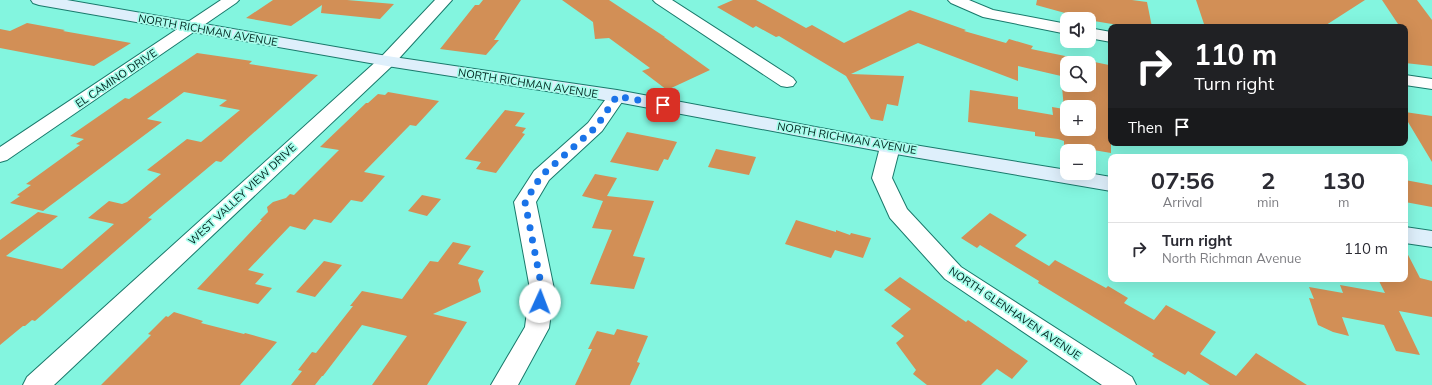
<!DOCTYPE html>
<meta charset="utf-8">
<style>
:root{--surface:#fff;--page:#f7f7f7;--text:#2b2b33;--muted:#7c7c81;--line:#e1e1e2}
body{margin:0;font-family:Mulish,sans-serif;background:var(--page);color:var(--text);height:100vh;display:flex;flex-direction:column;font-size:15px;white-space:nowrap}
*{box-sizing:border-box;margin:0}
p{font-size:13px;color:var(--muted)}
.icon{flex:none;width:22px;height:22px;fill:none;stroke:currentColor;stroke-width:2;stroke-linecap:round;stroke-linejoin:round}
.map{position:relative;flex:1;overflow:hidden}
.side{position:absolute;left:1108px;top:154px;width:300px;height:128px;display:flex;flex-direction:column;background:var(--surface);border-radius:8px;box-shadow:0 4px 16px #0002}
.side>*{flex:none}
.banner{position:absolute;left:1108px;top:24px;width:300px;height:122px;border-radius:8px;box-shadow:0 4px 16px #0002;background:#202124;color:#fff;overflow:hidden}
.controls{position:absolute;left:1060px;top:12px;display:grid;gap:8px}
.controls a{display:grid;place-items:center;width:36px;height:36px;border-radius:8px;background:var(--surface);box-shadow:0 4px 16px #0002;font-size:20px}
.pin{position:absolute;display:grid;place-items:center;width:34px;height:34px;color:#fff;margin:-17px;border-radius:8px;box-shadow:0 2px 6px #0006}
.me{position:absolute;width:44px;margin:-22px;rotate:2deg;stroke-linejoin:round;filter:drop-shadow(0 0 3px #0008)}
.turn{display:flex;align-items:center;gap:14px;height:84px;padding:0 20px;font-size:18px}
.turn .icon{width:52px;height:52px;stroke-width:2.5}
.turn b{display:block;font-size:28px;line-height:34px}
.then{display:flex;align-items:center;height:38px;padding:0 20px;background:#0003;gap:8px;font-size:15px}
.eta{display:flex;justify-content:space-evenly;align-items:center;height:68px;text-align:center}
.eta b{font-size:24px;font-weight:700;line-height:28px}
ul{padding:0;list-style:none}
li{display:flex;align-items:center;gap:12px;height:52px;padding:0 20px;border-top:1px solid var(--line)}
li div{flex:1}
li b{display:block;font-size:15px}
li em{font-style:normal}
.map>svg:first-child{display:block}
.building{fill:#d28f56;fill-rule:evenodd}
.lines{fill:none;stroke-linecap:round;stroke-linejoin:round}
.street-casing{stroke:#19796b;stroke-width:2}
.secondary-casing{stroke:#19796b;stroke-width:2}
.street{fill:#fff;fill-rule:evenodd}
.secondary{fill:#deeffb;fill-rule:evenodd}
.route{stroke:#1a73e8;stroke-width:7;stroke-dasharray:0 12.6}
.labels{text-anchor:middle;stroke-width:3.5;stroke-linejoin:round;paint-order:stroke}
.street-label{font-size:11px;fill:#00241f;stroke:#a7feec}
</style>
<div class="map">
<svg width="1432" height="385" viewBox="0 0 1432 385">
<rect width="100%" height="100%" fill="#83f5df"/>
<path class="building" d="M273,0h74l47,4 -14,15 -59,-6 1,-8 -31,21 -45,-8z
M483,0h38l-27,40h5l-13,15 -46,-6 35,-44h4z
M562,0h47l56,37h-1l46,33 -43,20 -25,-19 8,-3 -41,-30 -14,1 -2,-17z
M733,0h23l50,28 6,-3 32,18 66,-33 56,20 -2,1 42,12 3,-4 24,7 -2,3 78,16 2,8v80l-47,-8v-4l-6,-2 -23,-3v-4l-67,-10 2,-32 48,7v12l35,6 -1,-8 12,2 -3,-33 -43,-10v15l-100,-38 -67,31 53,2 -6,30 -11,-2 -4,17 -12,-2 -25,-43 -67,-40 -3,1 -20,-11 -3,2 -36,-21zM1067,63h22v22h-22zM1067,107h22v22h-22z
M1037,0h95l15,2 5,25h-22l-36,-6 -58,-16z
M1196,0h169l-42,27h-118z
M1382,0h35l15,20v46l-27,-3v-36h-5z
M27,23l38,7 -2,1 68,12 -37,23 -94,-18v-19l10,2z
M197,53l55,8 -3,3 69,11 -97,87 -5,-1 -68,57 4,1 -117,102 -3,-1 -7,6h-2l-23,19v-105l38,-28 20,4 -52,40 56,13 52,-45 -26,-6 21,-17 13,3 5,-2 34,-28 -14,-4 40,-31 14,3 39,-32 -21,-4 8,-6 -43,-8 -37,27 15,3 -119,89 -33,-8 10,-7 -3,-1 14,-10 -5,-1 54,-39 -4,-1 8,-5 -14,-3 55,-38 4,1z
M388,92l51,9 -23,25 -6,-1 -46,47 21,4 -23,26 -11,-2 -20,23 -17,-4 -9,11 -15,-4 -42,44 16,4 -9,10 17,4 -14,16 -61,-15 65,-69h-2l8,-8 -1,-5 6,-5 13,-4 4,-4 4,1 45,-45 -19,-3 46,-44h2l10,-9 7,1z
M505,110l20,3 -10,13 11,2 -4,5 3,1 -29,39 -20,-4 5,-7 -16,-3z
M1405,112l27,4v46l-27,-45z
M627,132l46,9 4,1 -9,18 -4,-1 -6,12 -48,-9z
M716,149l40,8 -7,18 -41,-8z
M595,174l22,4 -10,18 47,5 -21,55 12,2 -11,31 -44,-5 22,-54 -20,-2 11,-27 -21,-5z
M1405,180l27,5v22l-27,-5z
M422,195l19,4 -14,17 -19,-5z
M990,213l37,22 -12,11 34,20 6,-6 51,28 2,-2 20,12 -4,5 30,17 12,-15 50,27 -16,22 36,22 20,-23 51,32h-97l-22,-14 -3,4 -33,-19 2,-2 -116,-71 1,-2 -59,-36 -3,3 -16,-10z
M796,220l40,12v-2l14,5 1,-2 20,5 -8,20 -28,-8 -4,8 -46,-14z
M453,242l18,4 -13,18 26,7 -6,9 3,12 -48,22 34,8 -40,63h-55l35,-49 -45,-11 -39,51h-1l-7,9h-24l11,-14 -4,-1 14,-18 4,1 37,-47h-3l12,-15 40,8 28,-38 8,1z
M1405,249l15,29 12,3v36l-33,-6 21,44 -24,-4 -12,-26 -42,-8 7,19 -16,-4 -15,-7 -9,-27 5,1 -5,-12 34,6 -3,-8 45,8 -7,-14h27z
M324,261l18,4 -27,32 -19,-5z
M900,277l66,45 2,-2 60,41 -16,18 -15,-10 -16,16h-54l-14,-11 3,-4 -20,-27 8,-7 -13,-10 20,-17 -27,-19z
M174,312l29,9 -2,2 43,11 1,-1 32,9 -37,43h-139l50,-50 -3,-1 18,-18 2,1z
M617,329l31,7 -11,26 3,1 -10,22h-55l17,-36h-4l9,-18 17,4z"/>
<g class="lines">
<g class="street-casing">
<path id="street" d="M221,0h18l-3,3 -229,157 -7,2v-15z
M435,0h17l-59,65 -339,320h-31l4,-8 354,-320z
M653,0h19l121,78 3,4 -3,4 -6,1 -6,-1 -125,-83z
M948,0h21l24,10 74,14v10l-84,-17 -32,-14z
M1089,28l22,4v10l-22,-4z
M1405,75l27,4v10l-27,-4z
M617,91l6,1 3,4 -24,35 -53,49 -13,22 18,87 -5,39 -31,57h-27l34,-58 5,-38 -16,-87 20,-31 54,-48 23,-31z
M890,141l7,2 3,4 -8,31 15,31 54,58 171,110 4,8h-34l-157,-106 -55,-61 -18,-40 8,-31 3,-4z"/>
</g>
<g class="secondary-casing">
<path id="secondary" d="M31,0h36l320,56 230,34 273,51 177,29v3h21l23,4v14l-221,-38 -273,-51 -230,-36 -348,-61 -6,-2z
M1405,227l27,4v16l-27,-4z"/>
</g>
<use href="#street" class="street"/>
<use href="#secondary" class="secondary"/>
</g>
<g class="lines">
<path class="route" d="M540,302l2,-13 -17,-87 16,-26 55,-49 21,-31 46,9"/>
</g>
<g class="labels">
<g class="street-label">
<text transform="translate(208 30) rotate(10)" y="4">NORTH RICHMAN AVENUE</text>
<text transform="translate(116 78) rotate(-34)" y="4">EL CAMINO DRIVE</text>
<text transform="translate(528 83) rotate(9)" y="4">NORTH RICHMAN AVENUE</text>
<text transform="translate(847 138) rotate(10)" y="4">NORTH RICHMAN AVENUE</text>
<text transform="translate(242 194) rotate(-43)" y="4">WEST VALLEY VIEW DRIVE</text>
<text transform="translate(1015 313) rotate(34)" y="4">NORTH GLENHAVEN AVENUE</text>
</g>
</g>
</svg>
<div class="controls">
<a><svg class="icon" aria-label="sound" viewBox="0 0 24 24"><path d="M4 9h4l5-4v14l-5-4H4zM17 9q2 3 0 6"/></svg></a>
<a><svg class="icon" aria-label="search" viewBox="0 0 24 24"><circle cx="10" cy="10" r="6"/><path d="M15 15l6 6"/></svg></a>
<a>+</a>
<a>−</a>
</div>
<div class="pin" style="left:663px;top:105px;background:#d93025"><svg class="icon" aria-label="arrive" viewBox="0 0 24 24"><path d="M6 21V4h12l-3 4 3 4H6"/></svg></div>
<svg class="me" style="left:540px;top:302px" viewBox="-20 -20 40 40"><circle r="19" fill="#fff"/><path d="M0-13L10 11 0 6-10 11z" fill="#1a73e8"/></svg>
<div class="banner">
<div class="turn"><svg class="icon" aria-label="right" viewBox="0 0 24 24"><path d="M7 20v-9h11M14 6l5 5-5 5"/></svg><div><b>110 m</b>Turn right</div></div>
<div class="then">Then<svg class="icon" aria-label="arrive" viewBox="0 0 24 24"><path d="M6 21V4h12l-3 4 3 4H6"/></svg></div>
</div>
<section class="side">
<div class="eta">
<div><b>07:56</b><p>Arrival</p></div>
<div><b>2</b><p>min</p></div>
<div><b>130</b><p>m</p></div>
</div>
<ul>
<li><svg class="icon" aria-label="right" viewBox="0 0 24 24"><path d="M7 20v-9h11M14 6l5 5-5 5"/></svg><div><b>Turn right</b><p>North Richman Avenue</p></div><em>110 m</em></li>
</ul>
</section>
</div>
